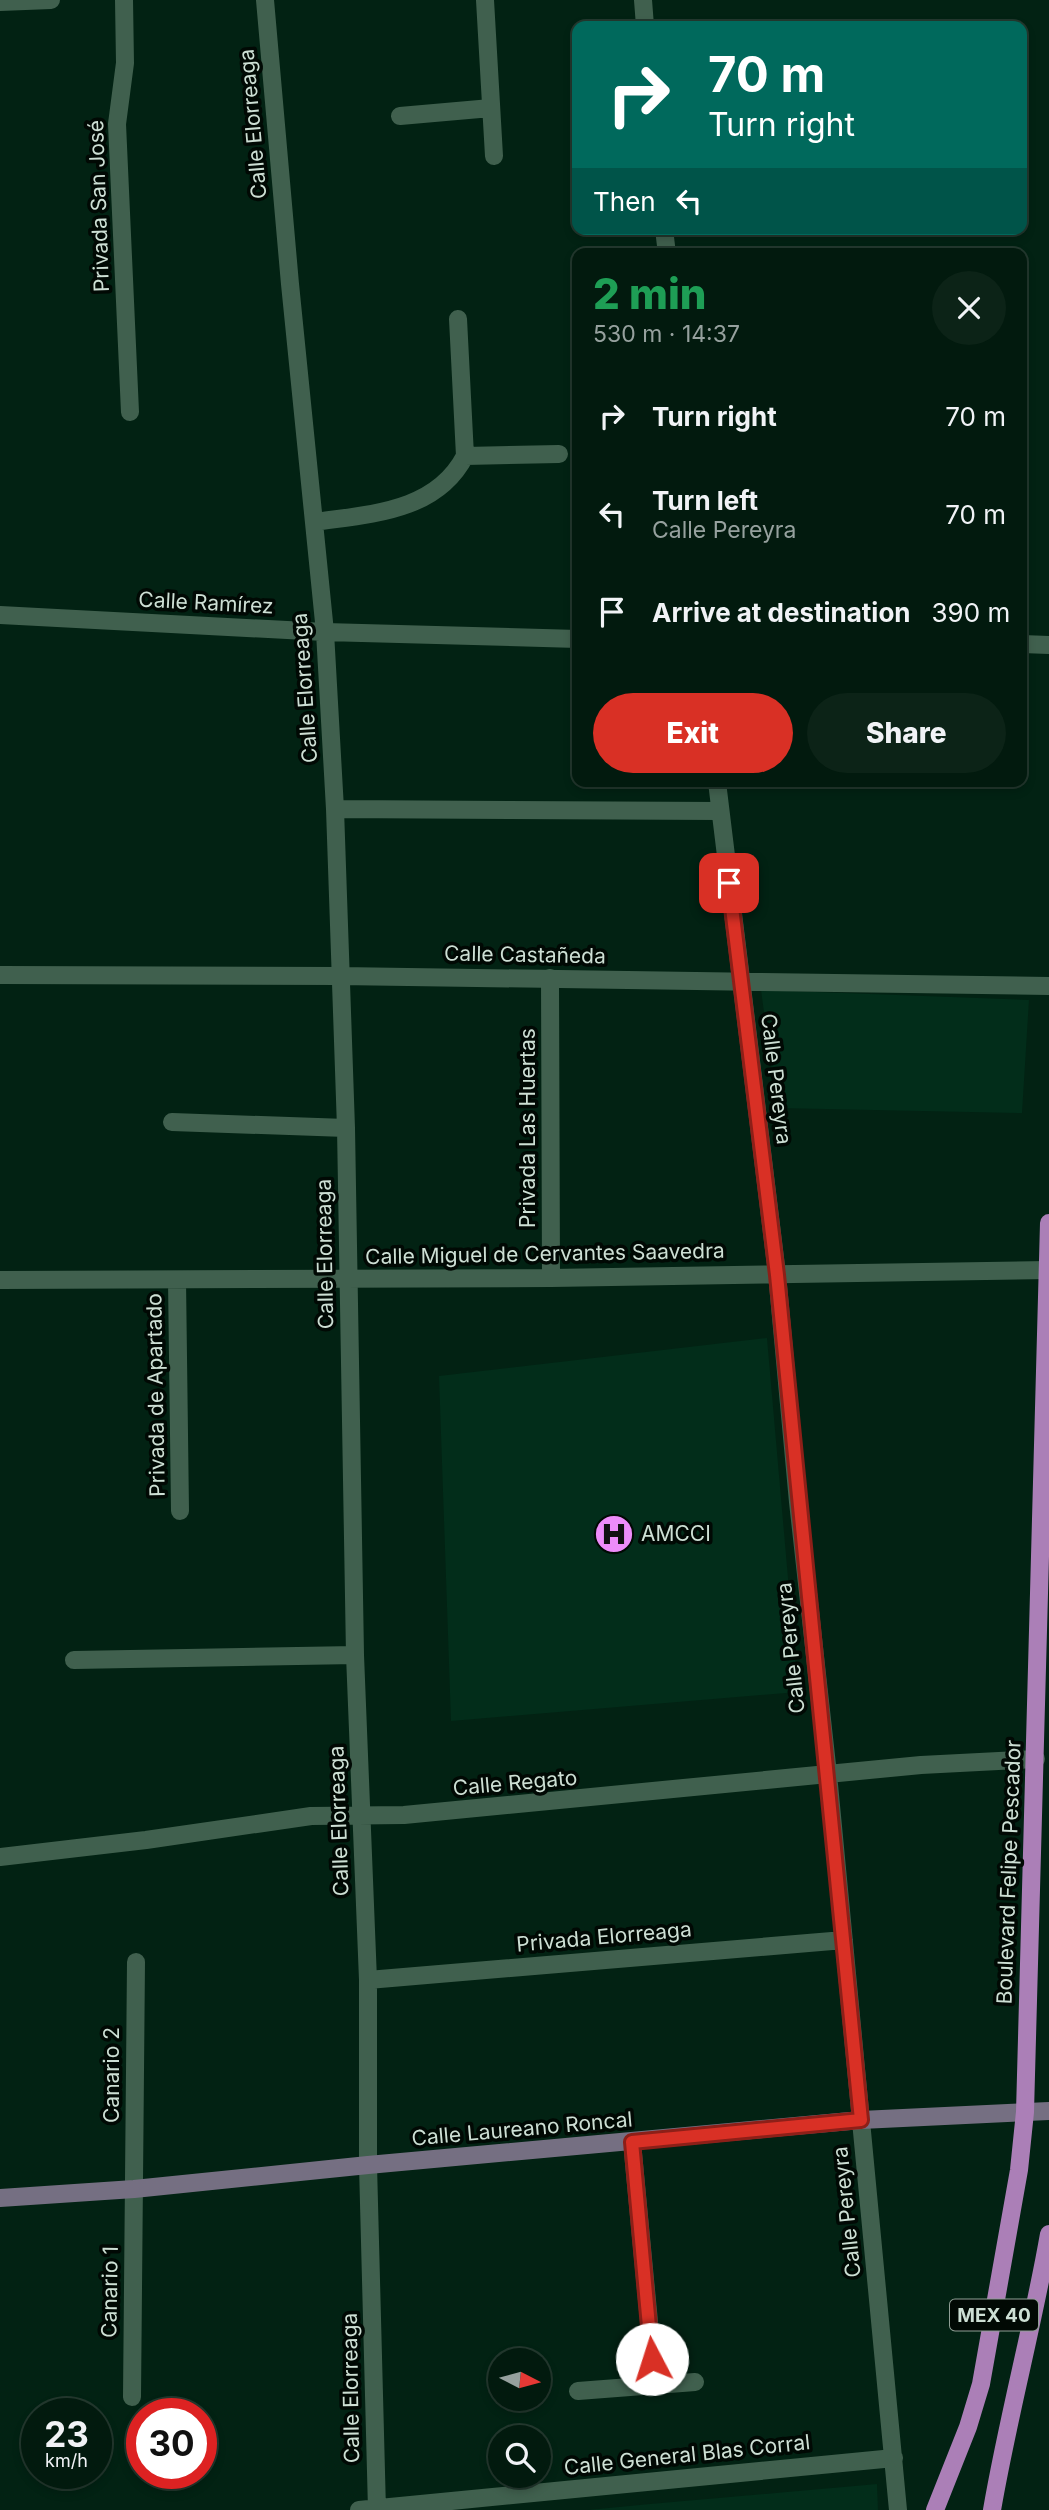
<!DOCTYPE html>
<meta charset="utf-8">
<style>
:root{--surface:#021a0e;--page:#0c2317;--text:#f1f3f6;--muted:#96a19e;--line:#23382e;--accent:#d93025}
body{margin:0;font-family:Inter,sans-serif;background:var(--page);color:var(--text);height:100vh;display:flex;flex-direction:column;font-size:26px;white-space:nowrap}
*{box-sizing:border-box;margin:0}
p{font-size:23px;color:var(--muted)}
.icon{flex:none;width:38px;height:38px;fill:none;stroke:currentColor;stroke-width:2;stroke-linecap:round;stroke-linejoin:round}
.map{position:relative;flex:1;overflow:hidden}
.panel{position:absolute;left:572px;top:248px;width:455px;height:539px;display:flex;flex-direction:column;background:var(--surface);border-radius:14px;box-shadow:0 4px 10px #0003,0 0 0 2px var(--line)}
.panel>*{flex:none}
.banner{position:absolute;left:572px;top:21px;width:455px;height:214px;border-radius:14px;box-shadow:0 4px 10px #0003,0 0 0 2px var(--line);background:#00695c;color:#fff;overflow:hidden}
.needle{width:46px;rotate:96deg}
.buttons{position:absolute;left:488px;top:2348px;display:grid;gap:14px}
.buttons a{display:grid;place-items:center;width:63px;height:63px;border-radius:50%;background:var(--surface);box-shadow:0 4px 10px #0003,0 0 0 2px var(--line);font-size:35px}
.speed{position:absolute;left:21px;top:2398px;display:flex;gap:14px;font-size:35px;font-weight:700;text-align:center}
.speed>*{display:grid;place-content:center;width:91px;height:91px;border-radius:50%;background:var(--surface);box-shadow:0 4px 10px #0003,0 0 0 2px var(--line);line-height:1}
.speed small{font-size:18px;font-weight:400}
.speed .limit{border:10px solid #d22;background:#fff;color:#111}
.pin{position:absolute;display:grid;place-items:center;width:60px;height:60px;color:#fff;margin:-30px;border-radius:14px;box-shadow:0 4px 10px #0006}
.me{position:absolute;width:77px;margin:-38px;rotate:355deg;stroke-linejoin:round;filter:drop-shadow(0 0 5px #0008)}
.turn{display:flex;align-items:center;gap:24px;height:147px;padding:0 21px;font-size:32px}
.turn .icon{width:91px;height:91px;stroke-width:2.5}
.turn b{display:block;font-size:49px;line-height:60px}
.then{display:flex;align-items:center;height:66px;padding:0 21px;background:#0003;gap:14px;font-size:26px}
.round{display:grid;place-items:center;flex:none;width:74px;height:74px;border-radius:37px;background:var(--page)}
.headline{display:flex;align-items:center;justify-content:space-between;height:119px;padding:0 21px}
h1{font-size:42px;font-weight:800;line-height:52px;color:#1e9e55}
.action{display:flex;gap:14px;margin-top:auto;padding:14px 21px}
.action a{flex:1;height:80px;border-radius:42px;background:var(--accent);color:#fff;font-size:28px;font-weight:800;line-height:80px;text-align:center}
.action a+a{background:var(--page);color:var(--text)}
ul{padding:0;list-style:none}
li{display:flex;align-items:center;gap:21px;height:98px;padding:0 21px}
li div{flex:1}
li b{display:block;font-size:26px}
li em{font-style:normal}
.map>svg:first-child{display:block}
.built{fill:#022d1a}
.lines{fill:none;stroke-linecap:round;stroke-linejoin:round}
.street{stroke:#40604e;stroke-width:18}
.secondary{stroke:#756f82;stroke-width:18}
.primary{stroke:#ab7fb7;stroke-width:18}
.route-casing{stroke:#8d1f18;stroke-width:18}
.route{stroke:#d93025;stroke-width:12}
.labels{text-anchor:middle;stroke-width:7;stroke-linejoin:round;paint-order:stroke}
.shield{fill:#010904;stroke:#909f96;stroke-width:2}
.shield-label{font-size:19px;font-weight:bold;fill:#cddfd4}
.street-label{font-size:21px;fill:#cddfd4;stroke:#010904}
.poi-label{font-size:21px;fill:#cddfd4;stroke:#010904;text-anchor:start}
</style>
<div class="map">
<svg width="1049" height="2510" viewBox="0 0 1049 2510">
<rect width="100%" height="100%" fill="#022213"/>
<path class="built" d="M761,990l268,10 -7,113 -245,-5z
M767,1338l31,354 -347,29 -12,-345z
M877,2484l1,26h-290l62,-6z"/>
<g class="lines">
<path class="street" d="M124,0l1,63 -8,61 13,288
M265,0l25,284 35,348 10,177 11,319 9,527 13,325v185l9,345
M485,0l9,156
M643,0l2,26
M0,2l51,-2
M400,116l91,-8
M664,229l3,25
M465,456l94,-2
M315,522c55,-8 121,-10 150,-66l-7,-137
M0,615l325,17 253,7
M1022,644l27,1
M717,782l60,492 21,228 30,272 70,736
M335,809l385,2
M0,975l340,1 709,10
M550,978l1,300
M172,1122l174,6
M0,1280l551,-2 497,-8
M177,1280l3,231
M74,1660l281,-5
M0,1857l146,-17 165,-24 93,-1 517,-50 115,-6
M368,1980l476,-40
M632,2142l23,243
M578,2391l117,-9
M132,2397l4,-435
M359,2510l535,-52"/>
<path class="secondary" d="M0,2198l134,-9 234,-24 493,-45 188,-9"/>
<path class="primary" d="M935,2510l33,-83 13,-43 38,-214 6,-58 24,-889
M992,2510c16,-93 41,-184 57,-276"/>
</g>
<g class="lines">
<g class="route-casing">
<path id="route" d="M652,2359l-20,-217 229,-22 -84,-845 -48,-392"/>
</g>
<use href="#route" class="route"/>
</g>
<defs>
<g id="hospital-disc" transform="scale(2.0125)"><circle r="9.5" fill="#ed8cf9" stroke="#010904"/><path d="M-5-5h3v3.5h4V-5h3V5h-3V1.5h-4V5h-3Z" fill="#111"/></g>
</defs>
<g fill-rule="evenodd">
<use href="#hospital-disc" x="614" y="1534"/>
</g>
<g class="labels">
<rect class="shield" x="950" y="2299.5" width="88" height="31" rx="5"/>
<g class="shield-label">
<text x="994" y="2322">MEX 40</text>
</g>
<g class="street-label">
<text transform="translate(253 124) rotate(-95)" y="7">Calle Elorreaga</text>
<text transform="translate(99 206) rotate(-92)" y="7">Privada San José</text>
<text transform="translate(206 603) rotate(3)" y="7">Calle Ramírez</text>
<text transform="translate(305 688) rotate(-94)" y="7">Calle Elorreaga</text>
<text transform="translate(525 955) rotate(1)" y="7">Calle Castañeda</text>
<text transform="translate(776 1079) rotate(83)" y="7">Calle Pereyra</text>
<text transform="translate(528 1128) rotate(-90)" y="7">Privada Las Huertas</text>
<text transform="translate(325 1254) rotate(-91)" y="7">Calle Elorreaga</text>
<text transform="translate(545 1254) rotate(-1)" y="7">Calle Miguel de Cervantes Saavedra</text>
<text transform="translate(156 1395) rotate(-91)" y="7">Privada de Apartado</text>
<text transform="translate(791 1648) rotate(-96)" y="7">Calle Pereyra</text>
<text transform="translate(515 1783) rotate(-5)" y="7">Calle Regato</text>
<text transform="translate(339 1821) rotate(-92)" y="7">Calle Elorreaga</text>
<text transform="translate(1009 1872) rotate(-88)" y="7">Boulevard Felipe Pescador</text>
<text transform="translate(604 1937) rotate(-5)" y="7">Privada Elorreaga</text>
<text transform="translate(112 2075) rotate(-90)" y="7">Canario 2</text>
<text transform="translate(522 2129) rotate(-5)" y="7">Calle Laureano Roncal</text>
<text transform="translate(847 2212) rotate(-96)" y="7">Calle Pereyra</text>
<text transform="translate(110 2292) rotate(-89)" y="7">Canario 1</text>
<text transform="translate(351 2388) rotate(-91)" y="7">Calle Elorreaga</text>
<text transform="translate(687 2455) rotate(-6)" y="7">Calle General Blas Corral</text>
</g>
<g class="poi-label">
<text x="641" y="1541">AMCCI</text>
</g>
</g>
</svg>
<div class="buttons">
<a><svg class="needle" viewBox="-14 -14 28 28"><path d="M0-13l5 13h-10z" fill="#e53935"/><path d="M0 13l5-13h-10z" fill="#96a19e"/></svg></a>
<a><svg class="icon" aria-label="search" viewBox="0 0 24 24"><circle cx="10" cy="10" r="6"/><path d="M15 15l6 6"/></svg></a>
</div>
<div class="speed"><div>23<small>km/h</small></div><div class="limit">30</div></div>
<div class="pin" style="left:729px;top:883px;background:#d93025"><svg class="icon" aria-label="arrive" viewBox="0 0 24 24"><path d="M6 21V4h12l-3 4 3 4H6"/></svg></div>
<svg class="me" style="left:652px;top:2359px" viewBox="-20 -20 40 40"><circle r="19" fill="#fff"/><path d="M0-13L10 11 0 6-10 11z" fill="#d93025"/></svg>
<div class="banner">
<div class="turn"><svg class="icon" aria-label="right" viewBox="0 0 24 24"><path d="M7 20v-9h11M14 6l5 5-5 5"/></svg><div><b>70 m</b>Turn right</div></div>
<div class="then">Then<svg class="icon" aria-label="left" viewBox="0 0 24 24"><path d="M17 20v-9H6M10 6l-5 5 5 5"/></svg></div>
</div>
<section class="panel">
<div class="headline"><div><h1>2 min</h1><p>530 m · 14:37</p></div><a class="round"><svg class="icon" aria-label="close" viewBox="0 0 24 24"><path d="M6 6l12 12M18 6L6 18"/></svg></a></div>
<ul>
<li><svg class="icon" aria-label="right" viewBox="0 0 24 24"><path d="M7 20v-9h11M14 6l5 5-5 5"/></svg><div><b>Turn right</b></div><em>70 m</em></li>
<li><svg class="icon" aria-label="left" viewBox="0 0 24 24"><path d="M17 20v-9H6M10 6l-5 5 5 5"/></svg><div><b>Turn left</b><p>Calle Pereyra</p></div><em>70 m</em></li>
<li><svg class="icon" aria-label="arrive" viewBox="0 0 24 24"><path d="M6 21V4h12l-3 4 3 4H6"/></svg><div><b>Arrive at destination</b></div><em>390 m</em></li>
</ul>
<div class="action"><a>Exit</a><a>Share</a></div>
</section>
</div>
